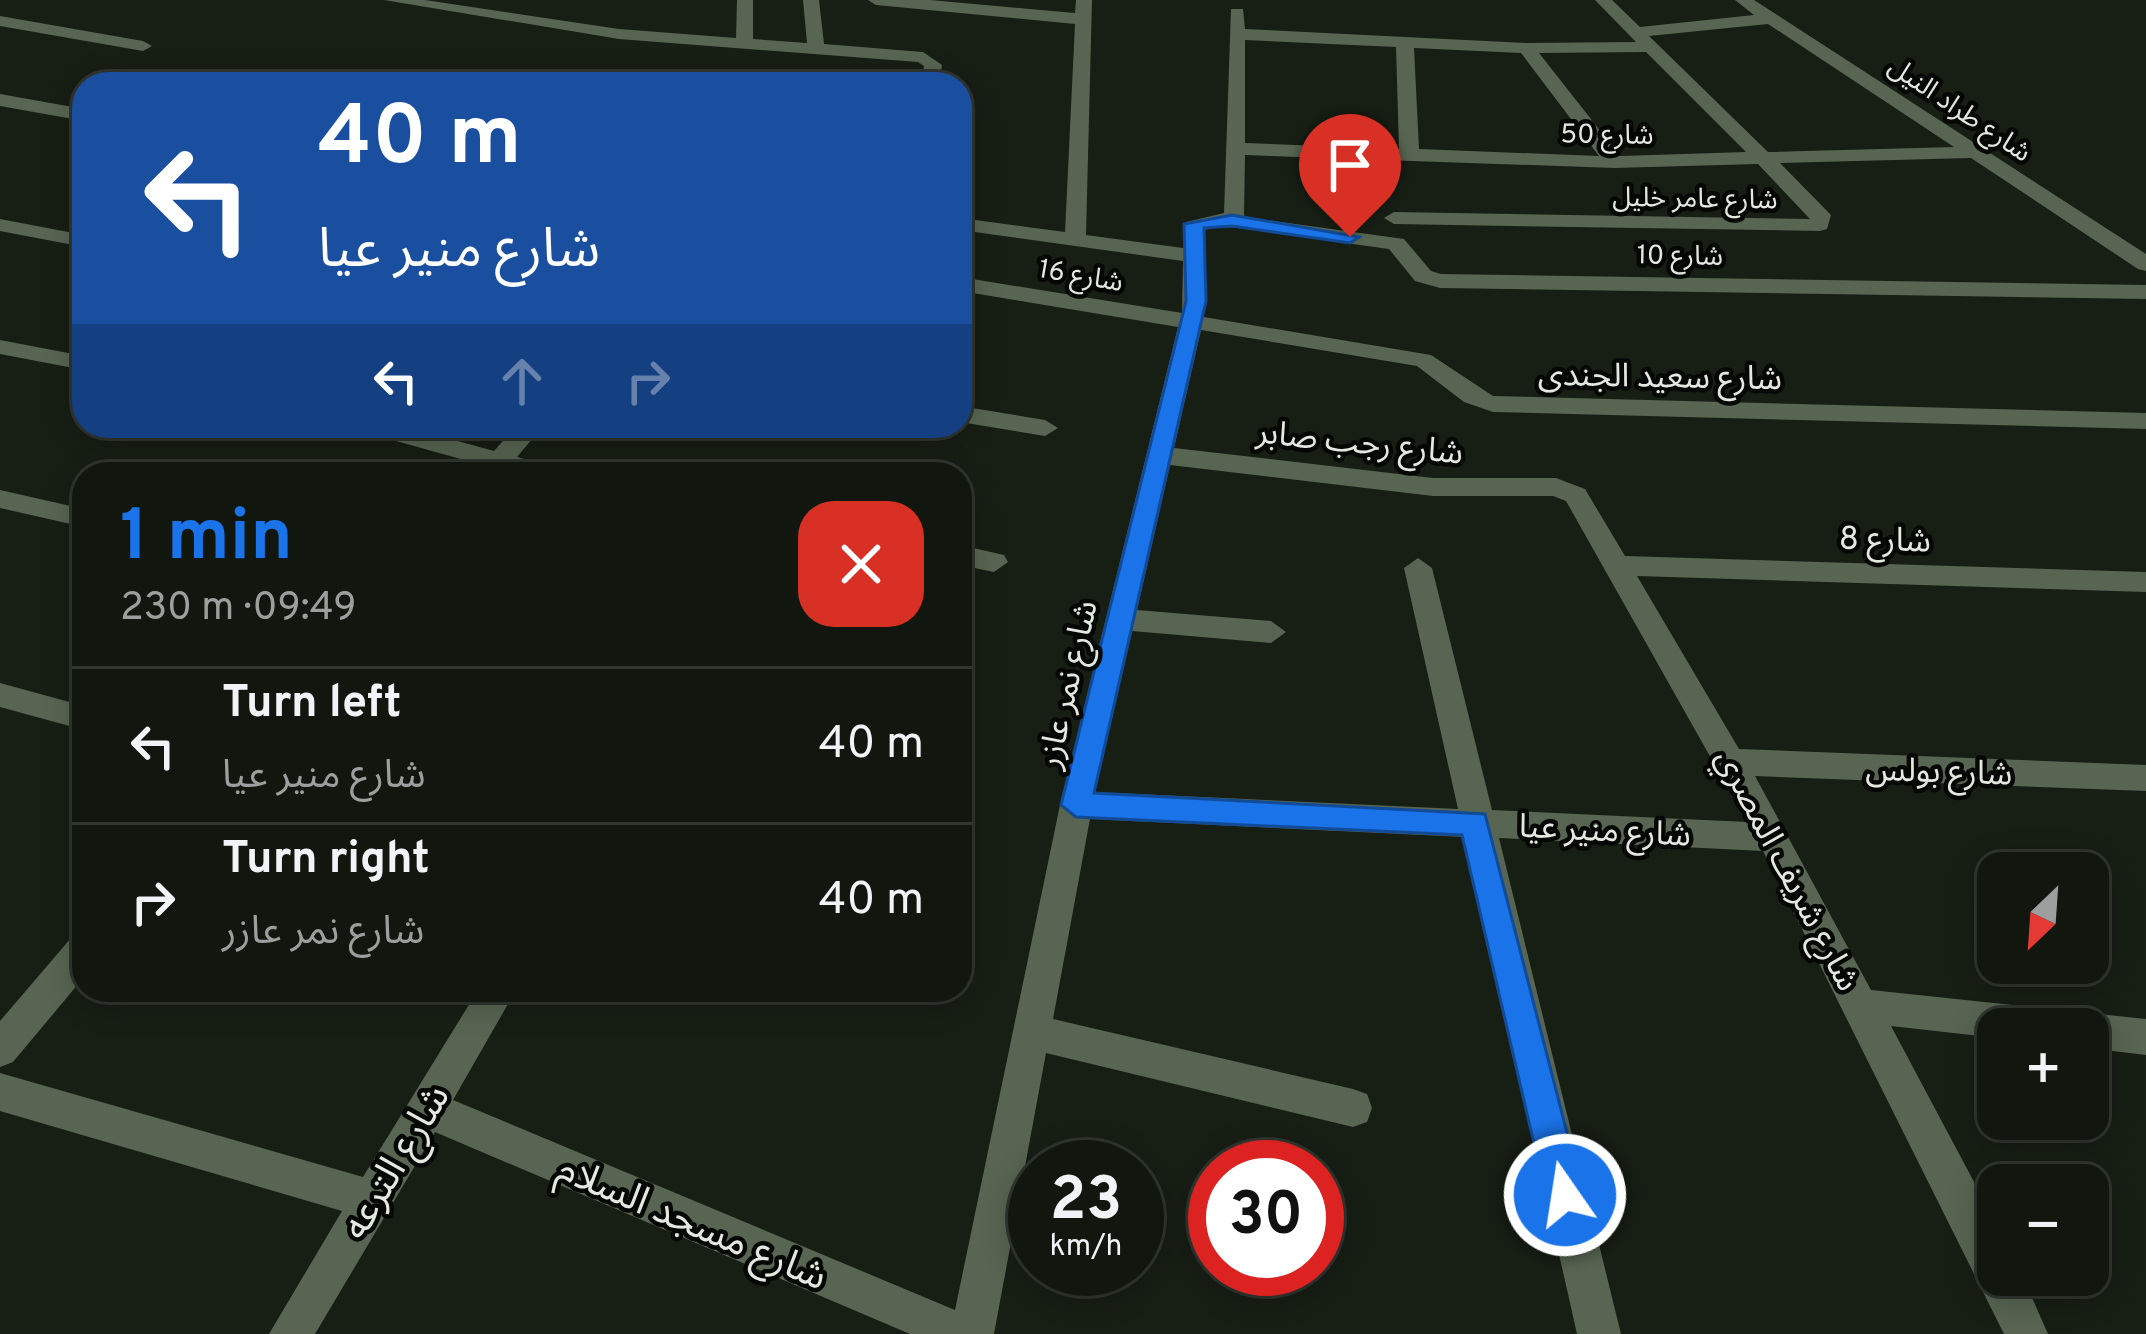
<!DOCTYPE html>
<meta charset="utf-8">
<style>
:root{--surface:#11160f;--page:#1e231d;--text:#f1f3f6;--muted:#9c9f9e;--line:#30352f;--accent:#1a73e8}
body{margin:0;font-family:Overpass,"Noto Sans Arabic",sans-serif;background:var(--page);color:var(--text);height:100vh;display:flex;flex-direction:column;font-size:45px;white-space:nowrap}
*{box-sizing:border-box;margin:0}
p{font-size:39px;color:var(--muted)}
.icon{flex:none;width:66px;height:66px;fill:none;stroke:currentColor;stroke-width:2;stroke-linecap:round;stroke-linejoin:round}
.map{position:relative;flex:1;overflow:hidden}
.sheet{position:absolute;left:72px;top:462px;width:900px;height:540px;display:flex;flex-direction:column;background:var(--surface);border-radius:36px;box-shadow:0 6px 30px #0003,0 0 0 3px var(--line)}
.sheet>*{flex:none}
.top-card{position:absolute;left:72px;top:72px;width:900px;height:366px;border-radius:36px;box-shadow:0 6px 30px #0003,0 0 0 3px var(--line);background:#1a4fa0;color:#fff;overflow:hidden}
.needle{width:78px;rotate:205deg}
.fabs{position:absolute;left:1977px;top:852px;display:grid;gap:24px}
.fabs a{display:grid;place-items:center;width:132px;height:132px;border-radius:24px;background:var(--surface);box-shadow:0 6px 30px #0003,0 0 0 3px var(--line);font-size:60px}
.speed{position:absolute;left:1008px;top:1140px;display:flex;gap:24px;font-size:60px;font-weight:700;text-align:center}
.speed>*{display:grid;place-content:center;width:156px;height:156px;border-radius:50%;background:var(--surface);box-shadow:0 6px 30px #0003,0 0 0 3px var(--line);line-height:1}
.speed small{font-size:30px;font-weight:400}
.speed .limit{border:18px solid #d22;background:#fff;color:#111}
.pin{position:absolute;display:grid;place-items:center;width:102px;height:102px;color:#fff;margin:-123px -51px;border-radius:50% 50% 50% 0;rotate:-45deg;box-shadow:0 0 12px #0007}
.pin .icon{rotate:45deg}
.me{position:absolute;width:132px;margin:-66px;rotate:347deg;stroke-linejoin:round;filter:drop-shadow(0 0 9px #0008)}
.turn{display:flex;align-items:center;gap:42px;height:252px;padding:0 48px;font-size:54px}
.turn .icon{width:156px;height:156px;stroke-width:2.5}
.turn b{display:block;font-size:84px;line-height:102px}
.lanes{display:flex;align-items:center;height:114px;padding:0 48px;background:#0003;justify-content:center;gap:60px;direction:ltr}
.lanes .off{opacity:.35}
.round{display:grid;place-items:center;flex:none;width:126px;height:126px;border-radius:36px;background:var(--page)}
.headline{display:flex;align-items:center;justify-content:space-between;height:204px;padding:0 48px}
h1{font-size:72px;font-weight:700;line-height:90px;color:var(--accent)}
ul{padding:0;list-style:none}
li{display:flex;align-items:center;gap:36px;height:156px;padding:0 48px;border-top:3px solid var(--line)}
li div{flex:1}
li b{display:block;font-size:45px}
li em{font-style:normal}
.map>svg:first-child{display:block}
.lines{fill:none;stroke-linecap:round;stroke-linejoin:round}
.street{fill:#586552;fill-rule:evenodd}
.route{fill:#1a73e8;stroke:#114b97;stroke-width:3}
.labels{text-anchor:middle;stroke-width:9;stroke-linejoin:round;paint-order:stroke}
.far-street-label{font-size:27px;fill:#e3e8e1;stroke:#050704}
.street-label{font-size:33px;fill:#e3e8e1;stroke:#050704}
.near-street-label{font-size:39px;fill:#e3e8e1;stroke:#050704}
</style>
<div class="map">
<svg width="2146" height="1334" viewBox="0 0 2146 1334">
<rect width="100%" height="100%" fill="#171e14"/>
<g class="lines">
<path class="street" d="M384,0h41l194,29 117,9 1,-38h16v39l54,4 -4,-43h16l5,44 99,8 19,13 -3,19h-18l3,-18 -6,-4 -299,-23z
M868,0h62l145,13 1,-13h16l-6,235 97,13 3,-26 38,-9 7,-204h12l2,20 281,14 110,-1 -41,-42h17l28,27 114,-12 -19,-15h19l392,254v17l-8,-2 -167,-111 -191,5 51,52 -4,14 -7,2 -426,-7 -10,-6 10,-6 416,7 -52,-55 -144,4 -369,-13 -1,62 160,22 27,32 10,3 705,11v14l-706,-11 -25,-7 -26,-32 -165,-23 -20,4v87l227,38 62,41 653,17v16l-653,-17 -29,-10 -47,-36 -216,-36 -27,118 259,30h123l29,11 40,67 521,16v20l-509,-16 102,173 407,16v26l-391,-15 116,214 275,29v36l-58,-7v-19h-90v9l-107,-12 107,201v48h24l26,59h-44l-241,-483 -264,-13 122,496h-44l-112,-497 -375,-18 -37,200 300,70 14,5 5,14 -5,14 -14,5 -307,-74 -52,281h-84l-475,-202 -120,202h-46l73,-123 -342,-100v-38l363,104 115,-187h38l-63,110 502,210 105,-505 118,-478 -218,-36v-14l222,36 1,-52 -223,-31v-12l105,14 10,-208 -199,-19zM1768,24l186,123 -186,5 -119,-116zM1245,40l151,7 3,102 -154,-6zM1414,48l107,5 78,103 -180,-7zM1646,52l100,100 -126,4 -81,-103zM1170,465l263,31h120l13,5 181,321 -255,-12 -60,-242 -14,-10 -14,10 54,241 -363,-17 37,-161 139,12 15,-11 -15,-11 -134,-11z
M0,16l143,25 9,5 -9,5 -143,-25z
M0,94l84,15v12l-84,-15z
M0,219l84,16v12l-84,-16z
M0,340l84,16v14l-84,-16z
M960,406l85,14 13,8 -13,8 -85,-14z
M360,426h43l91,25 22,-25h27l-26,31 39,11 4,6h-84l6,-9 -118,-33z
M0,490l84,19v18l-84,-19z
M960,545l44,10 4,7 -14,10 -34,-7z
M0,683l84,23v24l-84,-23z
M84,934v43l-71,85 -13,5v-46l71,-83z"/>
</g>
<path class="route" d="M1232,215l127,22 -9,6 -118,-17 -28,2 2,73 -112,492 391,21 98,381 -5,13 -13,5 -13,-5 -6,-13 -84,-360 -386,-18 -15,-12 125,-504 -2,-77z"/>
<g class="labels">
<g class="far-street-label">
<text transform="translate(1960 109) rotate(34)" y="9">شارع طراد النيل</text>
<text transform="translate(1607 134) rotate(1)" y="9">شارع 50</text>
<text transform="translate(1695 198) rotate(1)" y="9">شارع عامر خليل</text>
<text transform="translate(1680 255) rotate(1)" y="9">شارع 10</text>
<text transform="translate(1081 275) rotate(10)" y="9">شارع 16</text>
</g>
<g class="street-label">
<text transform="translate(1660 375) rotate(1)" y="12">شارع سعيد الجندى</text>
<text transform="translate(1360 441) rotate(6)" y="12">شارع رجب صابر</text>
<text transform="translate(1885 538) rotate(2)" y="12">شارع 8</text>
<text transform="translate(1066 684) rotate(-77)" y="12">شارع نمر عازر</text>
<text transform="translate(1939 770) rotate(2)" y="12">شارع بولس</text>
<text transform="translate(1605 829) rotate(3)" y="12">شارع منير عيا</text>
<text transform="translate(1789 869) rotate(62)" y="12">شارع شريف المصري</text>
</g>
<g class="near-street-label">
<text transform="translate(394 1161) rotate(-59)" y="14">شارع الترعه</text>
<text transform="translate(693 1221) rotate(23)" y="14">شارع مسجد السلام</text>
</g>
</g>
</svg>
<div class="fabs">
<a><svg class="needle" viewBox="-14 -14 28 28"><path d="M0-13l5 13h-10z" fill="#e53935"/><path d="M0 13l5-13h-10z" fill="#9c9f9e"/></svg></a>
<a>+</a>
<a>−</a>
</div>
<div class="speed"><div>23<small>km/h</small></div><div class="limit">30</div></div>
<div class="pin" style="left:1350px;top:237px;background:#d93025"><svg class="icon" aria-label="arrive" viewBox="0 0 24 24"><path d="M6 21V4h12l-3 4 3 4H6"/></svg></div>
<svg class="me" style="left:1565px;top:1195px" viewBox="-20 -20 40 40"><circle r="17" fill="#1a73e8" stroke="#fff" stroke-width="3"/><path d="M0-11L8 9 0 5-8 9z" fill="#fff"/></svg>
<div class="top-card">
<div class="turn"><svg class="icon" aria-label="left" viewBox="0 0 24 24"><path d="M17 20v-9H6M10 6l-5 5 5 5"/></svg><div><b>40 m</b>شارع منير عيا</div></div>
<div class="lanes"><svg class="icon" aria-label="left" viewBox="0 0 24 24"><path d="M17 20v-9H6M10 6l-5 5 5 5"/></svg><svg class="icon off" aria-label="ahead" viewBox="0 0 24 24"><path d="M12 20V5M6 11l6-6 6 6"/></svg><svg class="icon off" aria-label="right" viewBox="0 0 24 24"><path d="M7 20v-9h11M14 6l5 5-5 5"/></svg></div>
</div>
<section class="sheet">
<div class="headline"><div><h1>1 min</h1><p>230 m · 09:49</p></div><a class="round" style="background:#d93025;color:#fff"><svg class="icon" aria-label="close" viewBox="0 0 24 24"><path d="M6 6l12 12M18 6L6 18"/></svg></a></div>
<ul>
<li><svg class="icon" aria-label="left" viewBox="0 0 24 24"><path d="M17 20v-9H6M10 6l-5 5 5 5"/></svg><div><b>Turn left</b><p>شارع منير عيا</p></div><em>40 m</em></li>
<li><svg class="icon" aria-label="right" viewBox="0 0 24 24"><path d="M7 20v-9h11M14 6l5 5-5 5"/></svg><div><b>Turn right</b><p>شارع نمر عازر</p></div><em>40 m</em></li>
</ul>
</section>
</div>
